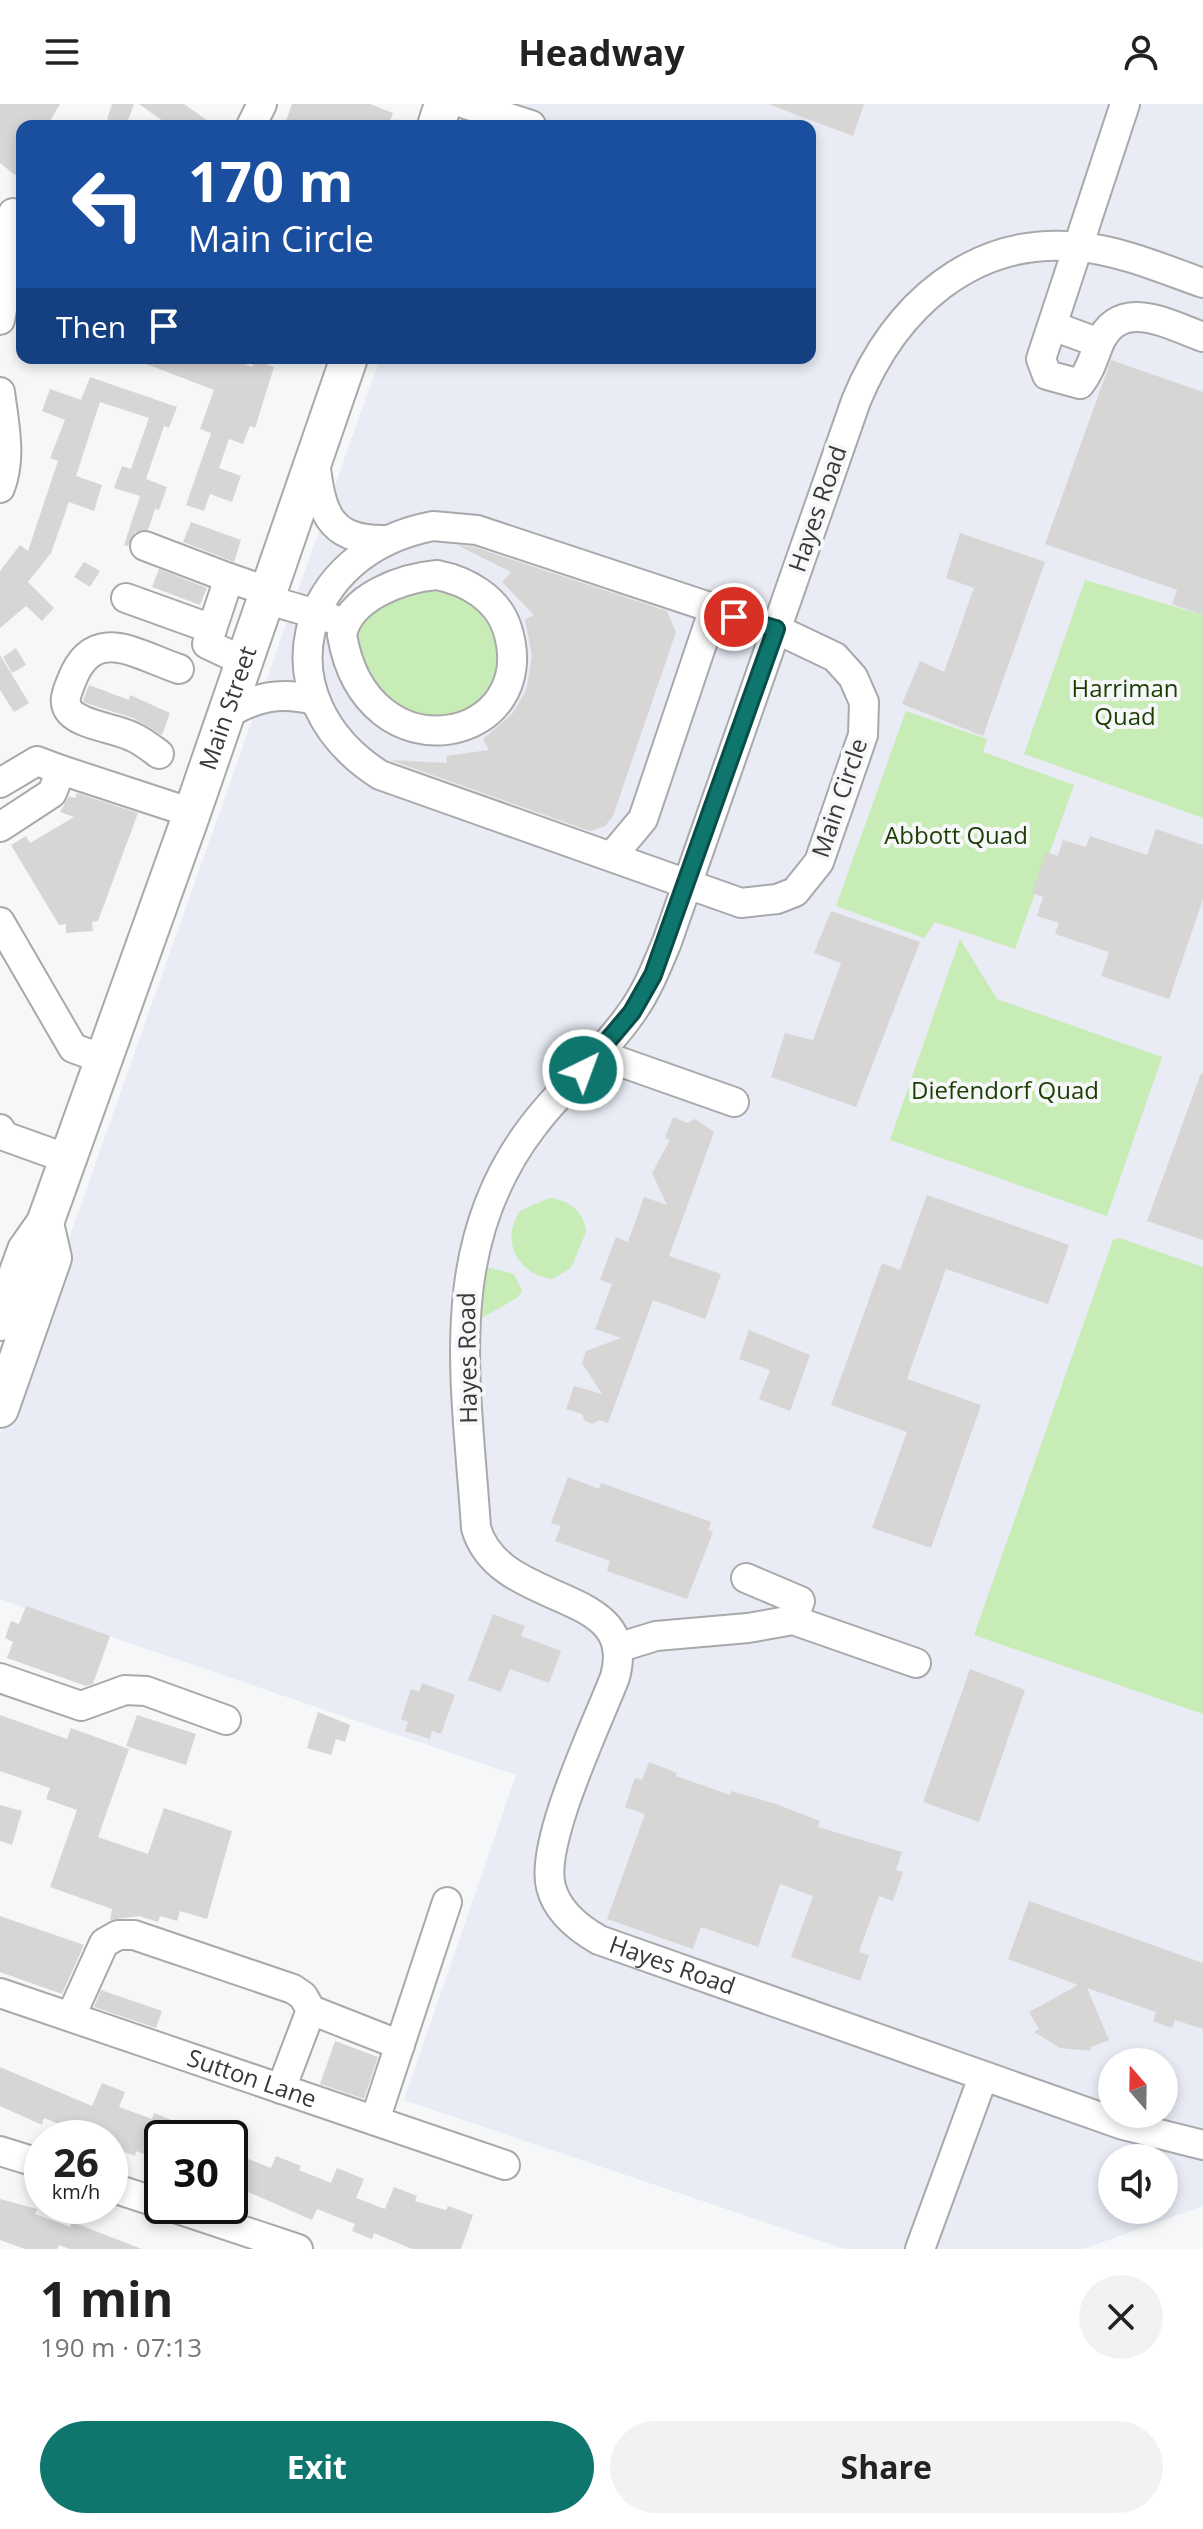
<!DOCTYPE html>
<meta charset="utf-8">
<style>
:root{--surface:#fff;--page:#f2f2f2;--text:#222;--muted:#767676;--accent:#0f766e}
body{margin:0;font-family:"Open Sans",sans-serif;background:var(--page);color:var(--text);height:100vh;display:flex;flex-direction:column;font-size:30px;white-space:nowrap}
*{box-sizing:border-box;margin:0}
p{font-size:26px;color:var(--muted)}
.icon{flex:none;width:44px;height:44px;fill:none;stroke:currentColor;stroke-width:2;stroke-linecap:round;stroke-linejoin:round}
.map{position:relative;height:2145px;overflow:hidden}
.sheet{display:flex;flex-direction:column;background:var(--surface);flex:1}
.sheet>*{flex:none}
.guide{position:absolute;left:16px;top:16px;width:800px;height:244px;border-radius:16px;box-shadow:0 4px 12px #0003;background:#1a4fa0;color:#fff;overflow:hidden}
.needle{width:52px;rotate:340deg}
.controls{position:absolute;left:1098px;top:1944px;display:grid;gap:16px}
.controls a{display:grid;place-items:center;width:80px;height:80px;border-radius:50%;background:var(--surface);box-shadow:0 4px 12px #0003;font-size:40px}
.speed{position:absolute;left:24px;top:2016px;display:flex;gap:16px;font-size:40px;font-weight:700;text-align:center}
.speed>*{display:grid;place-content:center;width:104px;height:104px;border-radius:50%;background:var(--surface);box-shadow:0 4px 12px #0003;line-height:1}
.speed small{font-size:20px;font-weight:400}
.speed .limit{border:4px solid #111;border-radius:12px;background:#fff;color:#111}
.pin{position:absolute;display:grid;place-items:center;width:68px;height:68px;color:#fff;margin:-34px;border:4px solid #fff;border-radius:50%;box-shadow:0 2px 8px #0007}
.me{position:absolute;width:88px;margin:-44px;rotate:42deg;stroke-linejoin:round;filter:drop-shadow(0 0 6px #0008)}
.turn{display:flex;align-items:center;gap:28px;height:168px;padding:0 40px;font-size:36px}
.turn .icon{width:104px;height:104px;stroke-width:2.5}
.turn b{display:block;font-size:56px;line-height:68px}
.then{display:flex;align-items:center;height:76px;padding:0 40px;background:#0003;gap:16px;font-size:30px}
.round{display:grid;place-items:center;flex:none;width:84px;height:84px;border-radius:42px;background:var(--page)}
.head{display:flex;align-items:center;justify-content:space-between;height:136px;padding:0 40px}
h1{font-size:48px;font-weight:700;line-height:60px}
.button{display:flex;gap:16px;margin-top:auto;padding:16px 40px}
.button a{flex:1;height:92px;border-radius:48px;background:var(--accent);color:#fff;font-size:32px;font-weight:700;line-height:92px;text-align:center}
.button a+a{background:var(--page);color:var(--text)}
header{display:flex;justify-content:space-between;align-items:center;height:104px;padding:0 40px;background:var(--surface);font-size:36px;font-weight:700}
.map>svg:first-child{display:block}
.built{fill:#e9ebf5;fill-rule:evenodd}
.green{fill:#c7ecb5}
.building{fill:#d8d5d5}
.lines{fill:none;stroke-linecap:round;stroke-linejoin:round}
.minor-casing{stroke:#a9a9ac;stroke-width:32}
.major-casing{stroke:#a9a9ac;stroke-width:40}
.minor{stroke:#fff;stroke-width:28}
.major{stroke:#fff;stroke-width:36}
.route-casing{stroke:#0a4d48;stroke-width:20}
.route{stroke:#0f766e;stroke-width:14}
.labels{text-anchor:middle;stroke-width:8;stroke-linejoin:round;paint-order:stroke}
.street-label{font-size:24px;fill:#39393a;stroke:#f6f7f9}
.park-label{font-size:24px;fill:#1a3d00;stroke:#f6f7f9}
</style>
<header><svg class="icon" aria-label="menu" viewBox="0 0 24 24"><path d="M4 6h16M4 12h16M4 18h16"/></svg>Headway<svg class="icon" aria-label="person" viewBox="0 0 24 24"><circle cx="12" cy="8" r="4"/><path d="M4 21q1-7 8-7t8 7"/></svg></header>
<div class="map">
<svg width="1203" height="2145" viewBox="0 0 1203 2145">
<rect width="100%" height="100%" fill="#f6f7f9"/>
<path class="built" d="M470,0h733v2102l-120,43h-238l-441,-149 112,-325 -516,-176v-165l380,-1076h430v-232h-348zM1112,1958h52v52h-52zM1112,2054h52v52h-52z"/>
<path class="green" d="M1085,476l118,35v203l-179,-64z
M424,487c51,1 70,19 73,68 1,16 -4,27 -15,38 -63,68 -155,-48 -114,-82 15,-11 39,-19 56,-24z
M906,607l81,28 -4,13 91,33 -59,164 -80,-27 -11,16 -88,-32z
M960,835l37,60 165,58 -55,159 -217,-76z
M549,1094c20,2 36,14 37,34l-15,36 -19,11c-35,-5 -52,-38 -32,-68z
M1119,1134l84,29v447l-229,-79 139,-395z
M481,1162l33,8 8,17 -5,7 -39,22z"/>
<path class="building" d="M0,0h60l-13,22h-25v39l-7,10 -15,-12z
M112,0h22l-8,22 -19,-7z
M139,0h45l31,22h-45z
M292,0h78l23,9 -5,13h-104z
M768,0h96l-11,32z
M131,254h96l25,9 3,-7 19,7 -19,61 -5,-2 -7,18 -14,-5 -10,29 22,8 -9,26 -22,-8 -6,17 -18,-6 25,-72 -11,-4 14,-39z
M1111,256l92,32v223l-31,-11 5,-14 -132,-46z
M90,273l87,30 -8,21 -5,-2 -18,53 21,8 -8,23 -4,-1 -7,21 -13,2 -7,14 -4,-1 16,-49 -26,-8 8,-22 9,3 18,-51 -49,-16 -24,74 26,9 -8,26 -25,-9 -18,51 -23,29 26,26 -12,13 -16,-15 -26,22v-57l20,-26 8,6 30,-90 -8,-3 15,-38 -23,-9 8,-22 31,11z
M191,418l50,18 -7,22 -51,-20z
M960,429l85,29 -62,174 -81,-32 18,-43 24,11 30,-84 -28,-10z
M457,441l17,2 193,64 9,21 -63,184 -8,10 -15,5 -200,-71 57,3 -1,-7 43,-6 -6,-11 29,-25 14,-23 6,-35 -7,-37 9,-4 -32,-33 9,-10z
M84,458l16,9 -10,16 -16,-10z
M159,465l48,19 -7,17 -48,-18z
M16,544l10,17 -14,8 -9,-16z
M0,551l29,48 -15,9 -14,-22z
M89,581l40,15 1,-5 40,18 -8,22 -29,-17 -48,-15 -2,-3z
M77,689l61,20 -40,108 -6,1 1,9 -27,2v-9l-7,1 -48,-80 15,-9 4,7 44,-26 -14,-5 9,-16 6,2z
M1156,725l47,16v54l-34,100 -68,-23 8,-24 -54,-18 4,-11 -22,-7 6,-19 -11,-4 14,-41 12,4 5,-16 23,7 4,-11 57,19z
M831,807l89,31 -64,165 -85,-30 14,-44 28,7 28,-77 -27,-10z
M1201,969l2,1v166l-56,-19z
M673,1013l14,6 8,-4 19,13 -45,124 52,18 -16,45 -52,-19 -45,123 -9,-3 -7,4 -7,-3 -3,-7 -16,-5 8,-23 28,8 -20,-31 4,-12 35,-13 -26,-9 17,-45 -12,-4 16,-43 12,5 16,-45 23,8 -15,-32 18,-33 -5,-2z
M927,1091l142,50 -21,59 -102,-35 -39,110 74,26 -50,143 -59,-20 35,-96 -76,-27 51,-142 18,7z
M749,1226l61,25 -20,56 -31,-12 11,-29 -31,-11z
M568,1373l31,12 2,-6 110,39 -3,8 5,2 -26,67 -80,-28 3,-10 -55,-20 6,-15 -10,-3z
M26,1502l84,30 -17,48 -7,2 -79,-28 6,-16 -8,-4 6,-17 8,3z
M493,1510l32,12 -4,10 40,15 -12,32 -39,-14 -9,23 -33,-12z
M970,1565l55,21 -46,132 -56,-20z
M422,1579l33,12 -14,39 -9,-3 -2,8 -25,-8 3,-9 -7,-3 10,-30 8,3z
M318,1608l32,13 -5,17 -9,-3 -5,16 -24,-7z
M0,1611l67,24 4,-11 58,21 -31,88 50,17 16,-46 68,23 -25,88 -27,-8 -3,10 -17,-5 -2,6 -19,-6 -29,4 2,-11 -62,-22 27,-77 -31,-11 4,-11 -50,-17z
M137,1611l59,19 -10,31 -60,-19z
M649,1658l28,11 -1,3 54,19 1,-4 45,13 44,17 -2,6 84,25 -6,18 7,2 -10,29 -14,-5 -20,56 10,3 -9,26 -69,-24 22,-61 -33,-12 -22,63 -57,-20 -8,22 -86,-30 38,-105 -20,-7 10,-29 7,2z
M0,1701l22,6 -10,34 -12,-4z
M1029,1797l174,62v66l-28,-9 -3,8 -19,-7 3,-9 -69,-24 22,52 -18,7v4l-31,-3 -26,-16 5,-3 -10,-17 49,-27 -70,-26z
M0,1812l84,29 -22,49 -62,-22z
M101,1886l61,21 -6,17 -62,-21z
M335,1937l43,16 -14,42 -44,-15z
M0,1963l92,39 10,-23 23,9 -6,15 33,12 2,-6 25,10 -6,15h-11v23l-26,-10 -1,5 -25,-10v-8h-31l2,-5 -37,-15 -2,7 -42,-19z
M238,2051l33,13 5,-12 25,10 -2,4 32,13 6,-15 27,11 -8,19 29,11 9,-22 23,9 -2,5 31,9 2,-4 25,9 -12,34h-49l-38,-16 -2,6 -20,-8 3,-7 -38,-15 -5,11 -82,-36z
M0,2095l37,10 -2,5 35,13 2,-5 70,27h-72l-11,-4 -2,4h-32l-25,-9z"/>
<g class="lines">
<g class="minor-casing">
<g id="minor">
<path d="M465,0l66,21"/>
<path d="M1125,0l-84,255 6,16 33,9c10,-13 13,-25 19,-40 21,-48 68,-20 104,-7"/>
<path d="M251,22l11,-22"/>
<path id="s1" d="M1203,179c-40,-14 -81,-32 -123,-36 -108,-12 -186,61 -224,154l-189,541c-10,24 -20,49 -35,70 -29,42 -69,74 -99,114 -94,122 -66,260 -57,402 24,82 164,57 139,149 -17,45 -76,166 -64,210 6,24 27,41 48,53l524,185 80,20"/>
<path d="M0,216l13,-69 -7,-17 7,-21"/>
<path d="M1053,222l46,17"/>
<path d="M0,288c4,31 12,66 0,96"/>
<path d="M315,357c6,49 12,79 68,79"/>
<path d="M433,422l44,4 299,99 59,28 18,20 11,25 -1,33 -44,127 -24,30 -18,7 -36,4 -361,-128c-120,-77 -83,-223 53,-249z"/>
<path d="M145,442l84,32"/>
<path d="M437,471c30,6 60,23 70,53 37,115 -140,154 -165,7 7,-38 60,-57 95,-60z"/>
<path d="M126,494l86,31"/>
<path d="M265,495l68,20"/>
<path d="M243,557l-36,-17 22,-66 38,13"/>
<path d="M224,612c30,-19 56,-25 90,-16"/>
<path d="M159,650c-8,-6 -17,-13 -26,-17 -17,-9 -50,-11 -63,-25 -8,-9 -3,-20 1,-30 22,-59 64,-28 108,-13"/>
<path d="M0,679l37,-22 24,9"/>
<path d="M0,723l52,-34 9,-23 131,43"/>
<path d="M612,752l31,-37 70,-208"/>
<path d="M0,818l73,126 30,11"/>
<path d="M598,950l136,48"/>
<path d="M0,1025l4,7 64,23"/>
<path d="M746,1474l54,23 -7,19"/>
<path d="M617,1544l39,-12 92,-8 45,-8 123,43"/>
<path d="M0,1574l81,28 44,-16 21,1 80,29"/>
<path id="s2" d="M0,1889l505,172"/>
<path d="M71,1912l33,-73 14,-8h16l159,54 10,7 8,14 89,35"/>
<path d="M281,1985l30,-79"/>
<path d="M375,2016l72,-218"/>
<path d="M0,2047l42,13"/>
<path d="M110,2083l52,17"/>
<path d="M169,2102l129,43"/>
<path d="M920,2145l63,-172"/>
</g>
</g>
<g class="major-casing">
<g id="major">
<path d="M436,22l7,-22"/>
<path id="s3" d="M0,1218l26,-72 19,-27 147,-410 157,-455"/>
<path d="M0,1305l53,-151 -8,-35"/>
</g>
</g>
<use href="#minor" class="minor"/>
<use href="#major" class="major"/>
</g>
<g class="lines">
<g class="route-casing">
<path id="route" d="M583,966l49,-58 21,-37 123,-346 -42,-12"/>
</g>
<use href="#route" class="route"/>
</g>
<g class="labels">
<g class="street-label">
<text transform="translate(818 405) rotate(-71)" y="8">Hayes Road</text>
<text dy="8" stroke="none"><textPath href="#s3" startOffset="656">Main Street</textPath></text>
<text transform="translate(840 694) rotate(-71)" y="8">Main Circle</text>
<text transform="translate(468 1254) rotate(-91)" y="8">Hayes Road</text>
<text dy="8" stroke="none"><textPath href="#s1" startOffset="2236">Hayes Road</textPath></text>
<text dy="8" stroke="none"><textPath href="#s2" startOffset="266">Sutton Lane</textPath></text>
</g>
<g class="park-label">
<text x="1125" y="593">Harriman<tspan x="1125" dy="28">Quad</tspan></text>
<text x="956" y="740">Abbott Quad</text>
<text x="1005" y="995">Diefendorf Quad</text>
</g>
</g>
</svg>
<div class="controls">
<a><svg class="needle" viewBox="-14 -14 28 28"><path d="M0-13l5 13h-10z" fill="#e53935"/><path d="M0 13l5-13h-10z" fill="#767676"/></svg></a>
<a><svg class="icon" aria-label="sound" viewBox="0 0 24 24"><path d="M4 9h4l5-4v14l-5-4H4zM17 9q2 3 0 6"/></svg></a>
</div>
<div class="speed"><div>26<small>km/h</small></div><div class="limit">30</div></div>
<div class="pin" style="left:734px;top:513px;background:#d93025"><svg class="icon" aria-label="arrive" viewBox="0 0 24 24"><path d="M6 21V4h12l-3 4 3 4H6"/></svg></div>
<svg class="me" style="left:583px;top:966px" viewBox="-20 -20 40 40"><circle r="17" fill="#0f766e" stroke="#fff" stroke-width="3"/><path d="M0-11L8 9 0 5-8 9z" fill="#fff"/></svg>
<div class="guide">
<div class="turn"><svg class="icon" aria-label="left" viewBox="0 0 24 24"><path d="M17 20v-9H6M10 6l-5 5 5 5"/></svg><div><b>170 m</b>Main Circle</div></div>
<div class="then">Then<svg class="icon" aria-label="arrive" viewBox="0 0 24 24"><path d="M6 21V4h12l-3 4 3 4H6"/></svg></div>
</div>
</div>
<section class="sheet">
<div class="head"><div><h1>1 min</h1><p>190 m · 07:13</p></div><a class="round"><svg class="icon" aria-label="close" viewBox="0 0 24 24"><path d="M6 6l12 12M18 6L6 18"/></svg></a></div>
<div class="button"><a>Exit</a><a>Share</a></div>
</section>
